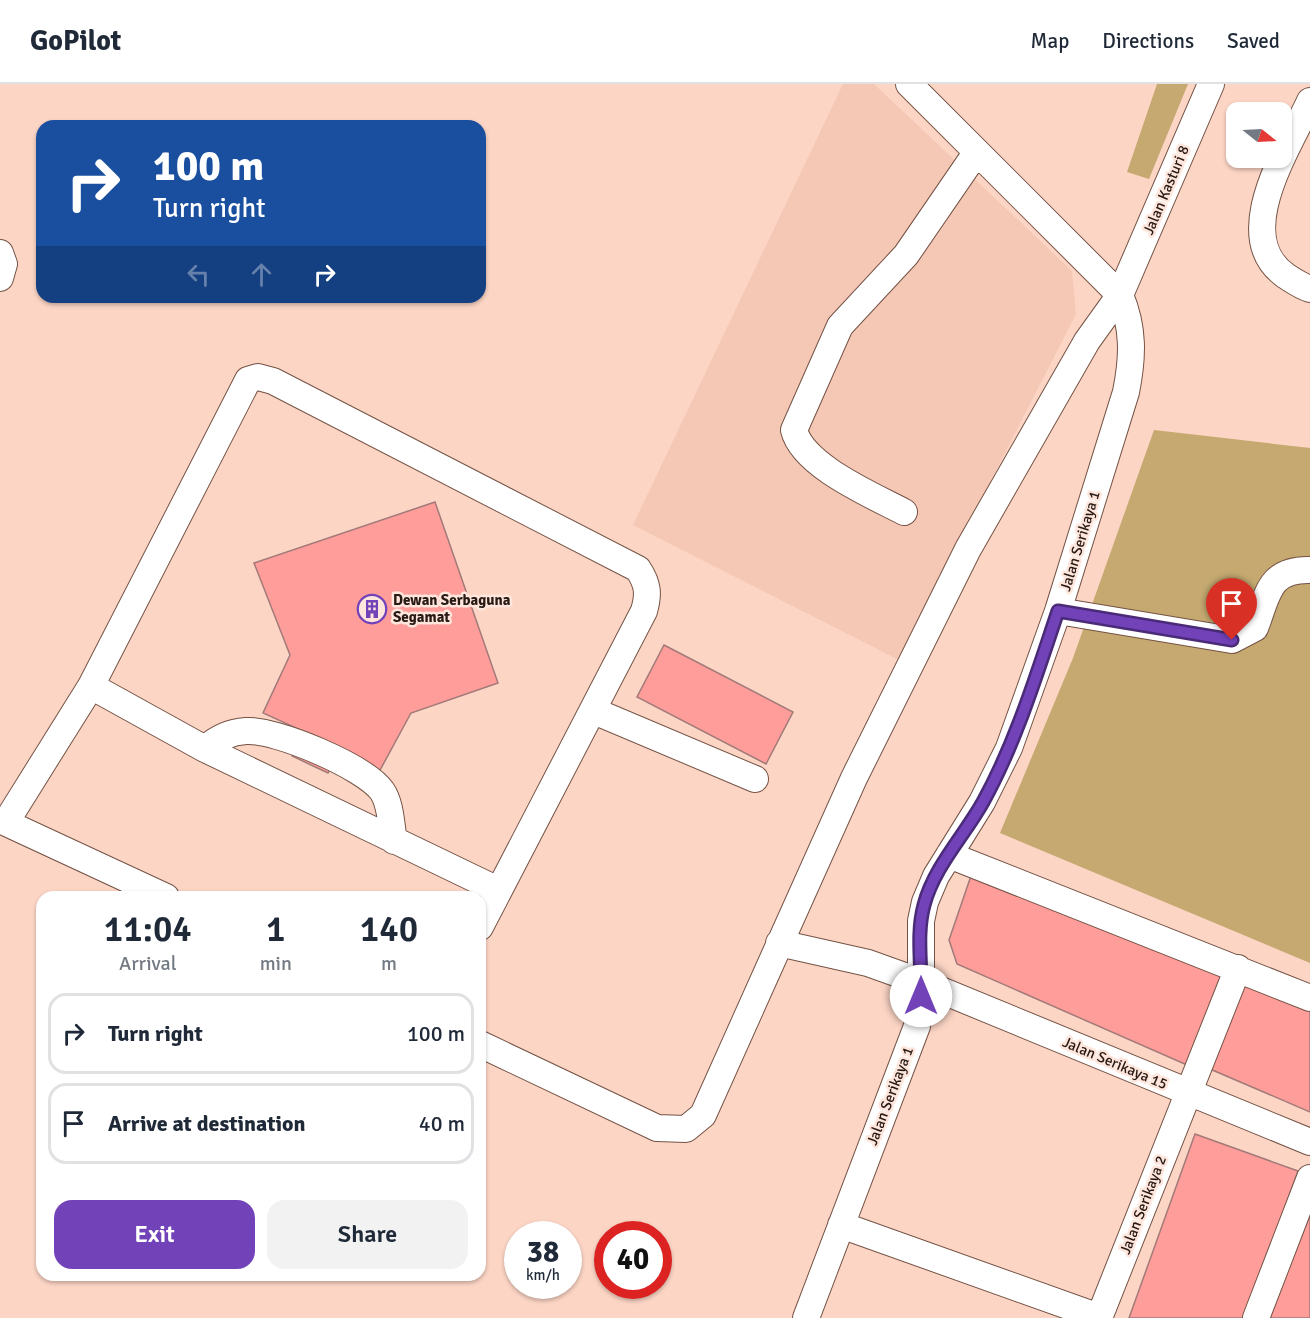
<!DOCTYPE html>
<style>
:root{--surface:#fff;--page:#f2f2f3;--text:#1f2937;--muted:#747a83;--line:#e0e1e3;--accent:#7242b9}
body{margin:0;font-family:Signika,sans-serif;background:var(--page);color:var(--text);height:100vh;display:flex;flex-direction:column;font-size:22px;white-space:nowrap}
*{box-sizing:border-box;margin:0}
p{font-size:20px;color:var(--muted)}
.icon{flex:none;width:33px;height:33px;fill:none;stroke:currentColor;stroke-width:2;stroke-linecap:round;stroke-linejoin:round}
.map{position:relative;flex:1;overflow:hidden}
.panel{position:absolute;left:36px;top:807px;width:450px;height:390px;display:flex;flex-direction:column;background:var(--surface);border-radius:18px;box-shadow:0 2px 4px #0004}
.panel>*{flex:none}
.hud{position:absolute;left:36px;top:36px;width:450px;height:183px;border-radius:18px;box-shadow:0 2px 4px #0004;background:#1a4fa0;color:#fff;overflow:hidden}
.needle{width:39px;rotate:108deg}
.tools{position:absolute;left:1226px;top:18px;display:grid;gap:12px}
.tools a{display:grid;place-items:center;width:66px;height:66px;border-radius:12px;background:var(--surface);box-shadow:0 2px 4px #0004;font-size:30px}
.speed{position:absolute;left:504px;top:1137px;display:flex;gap:12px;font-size:30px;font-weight:700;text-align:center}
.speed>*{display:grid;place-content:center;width:78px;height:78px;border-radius:50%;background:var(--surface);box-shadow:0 2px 4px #0004;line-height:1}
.speed small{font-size:15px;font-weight:400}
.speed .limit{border:9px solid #d22;background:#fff;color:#111}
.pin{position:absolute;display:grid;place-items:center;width:51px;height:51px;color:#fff;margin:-62px -26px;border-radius:50% 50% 50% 0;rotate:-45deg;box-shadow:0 0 6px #0007}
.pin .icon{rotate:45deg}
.me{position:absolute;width:66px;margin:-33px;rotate:0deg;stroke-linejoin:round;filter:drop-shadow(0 0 4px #0008)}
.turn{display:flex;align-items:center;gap:21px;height:126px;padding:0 18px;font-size:27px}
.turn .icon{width:78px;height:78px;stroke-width:2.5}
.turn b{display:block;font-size:42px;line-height:51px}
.lanes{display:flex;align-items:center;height:57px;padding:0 18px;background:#0003;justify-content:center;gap:30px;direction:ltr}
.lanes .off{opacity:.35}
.eta{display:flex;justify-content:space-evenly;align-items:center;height:102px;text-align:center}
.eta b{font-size:36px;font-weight:600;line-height:42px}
.cta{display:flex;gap:12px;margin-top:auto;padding:12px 18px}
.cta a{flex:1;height:69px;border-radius:18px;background:var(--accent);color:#fff;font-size:24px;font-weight:600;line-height:69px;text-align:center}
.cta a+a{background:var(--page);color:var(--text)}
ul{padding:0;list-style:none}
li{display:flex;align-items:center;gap:18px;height:81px;margin:0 12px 9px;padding:0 6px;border:3px solid var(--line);border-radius:18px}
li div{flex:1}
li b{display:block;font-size:22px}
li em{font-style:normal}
header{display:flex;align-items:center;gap:36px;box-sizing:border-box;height:84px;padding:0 30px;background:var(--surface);border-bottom:2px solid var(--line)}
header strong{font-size:28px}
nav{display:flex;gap:33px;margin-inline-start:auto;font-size:21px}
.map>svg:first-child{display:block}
.built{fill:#f5c7b5}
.green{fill:#c5a970}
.building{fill:#fe9d9a;stroke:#a27a78;stroke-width:1.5}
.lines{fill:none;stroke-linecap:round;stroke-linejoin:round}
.minor-casing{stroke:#745345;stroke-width:28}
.minor{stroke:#fff;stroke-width:26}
.route-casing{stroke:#4a2b78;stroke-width:15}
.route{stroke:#7242b9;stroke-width:10}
.labels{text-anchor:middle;stroke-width:5;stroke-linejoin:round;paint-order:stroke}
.street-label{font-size:15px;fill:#271913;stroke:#fee6dc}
.poi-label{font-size:15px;font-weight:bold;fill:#271913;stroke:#fee6dc;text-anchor:start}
</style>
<header>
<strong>GoPilot</strong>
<nav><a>Map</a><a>Directions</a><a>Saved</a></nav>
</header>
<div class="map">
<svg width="1310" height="1234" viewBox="0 0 1310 1234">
<rect width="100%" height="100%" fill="#fcd5c5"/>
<path class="built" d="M843,0h31l198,187 4,43 -177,346 -266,-135z"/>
<path class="green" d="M1157,0h31l-39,95 -22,-7z
M1154,346l156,18v515l-310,-130 73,-175z"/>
<path class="building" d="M435,418l63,181 -87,30 -32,59 -39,-23 -12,24 -36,-17 13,-24 -42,-19 27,-58 -36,-92z
M664,561l129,67 -27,52 -129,-67z
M973,786l251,102 -37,93 -230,-101 -8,-24z
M1244,899l66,26v103l-100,-43z
M1195,1050l103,37 -54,147h-115z
M1310,1113v121h-45z"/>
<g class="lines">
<g class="minor-casing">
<path id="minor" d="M1310,17c-21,46 -81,135 -24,175 8,5 15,10 24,13
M0,169l4,11 -4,14
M904,428c-32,-17 -101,-46 -110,-82l46,-104 66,-71 70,-102
M1058,527l174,29 23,-12c13,-33 13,-59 55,-58
M91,602l114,63 293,141
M594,627l161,68
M205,665c12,-11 24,-17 41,-18 30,-2 119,36 136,60 9,13 9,34 12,50
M0,736l166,77
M6,738l85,-136 157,-306 10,-3 15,4 365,188c10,15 11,25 6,42l-164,316
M949,771l361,143
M779,859l89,20 53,19 389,160
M480,960l177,84 29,1 17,-14 151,-337 114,-229 119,-208 33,-46 91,-211
M841,1141l258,92
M806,1234l111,-292 4,-44v-61l4,-19 11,-26 46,-74 27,-54 49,-137 68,-219c7,-35 8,-64 -6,-97l-211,-211
M1099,1234l139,-350
M1256,1234l54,-140"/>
</g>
<use href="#minor" class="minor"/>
</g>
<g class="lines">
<g class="route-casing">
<path id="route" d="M921,912c1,-30 -5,-62 3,-91 10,-38 40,-69 59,-103 33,-60 53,-126 75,-191l174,29"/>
</g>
<use href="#route" class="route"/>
</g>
<defs>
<g id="building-ring" transform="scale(1.5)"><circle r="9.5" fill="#fee6dc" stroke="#7242b9" stroke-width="1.5"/><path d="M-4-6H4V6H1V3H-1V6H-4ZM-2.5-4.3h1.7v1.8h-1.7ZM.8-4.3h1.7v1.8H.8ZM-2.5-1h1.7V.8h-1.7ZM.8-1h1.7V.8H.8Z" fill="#7242b9"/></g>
</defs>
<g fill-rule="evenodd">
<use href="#building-ring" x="372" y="525"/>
</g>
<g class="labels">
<g class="street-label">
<text transform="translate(1166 106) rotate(-67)" y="5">Jalan Kasturi 8</text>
<text transform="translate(1080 457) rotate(-73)" y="5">Jalan Serikaya 1</text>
<text transform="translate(1115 979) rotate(23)" y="5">Jalan Serikaya 15</text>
<text transform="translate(890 1012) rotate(-69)" y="5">Jalan Serikaya 1</text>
<text transform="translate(1143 1121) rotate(-69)" y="5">Jalan Serikaya 2</text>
</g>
<g class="poi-label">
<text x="393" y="521">Dewan Serbaguna<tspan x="393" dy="17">Segamat</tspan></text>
</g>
</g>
</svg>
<div class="tools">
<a><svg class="needle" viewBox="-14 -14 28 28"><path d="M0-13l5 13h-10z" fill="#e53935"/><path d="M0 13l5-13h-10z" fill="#747a83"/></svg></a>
</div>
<div class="speed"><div>38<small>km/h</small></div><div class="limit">40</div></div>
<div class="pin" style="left:1232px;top:556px;background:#d93025"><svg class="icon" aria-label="arrive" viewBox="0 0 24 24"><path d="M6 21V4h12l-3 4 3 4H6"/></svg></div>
<svg class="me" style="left:921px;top:912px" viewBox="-20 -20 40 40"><circle r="19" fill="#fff"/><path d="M0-13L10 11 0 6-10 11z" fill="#7242b9"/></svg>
<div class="hud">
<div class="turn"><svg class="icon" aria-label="right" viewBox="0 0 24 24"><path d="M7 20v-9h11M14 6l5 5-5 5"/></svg><div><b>100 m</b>Turn right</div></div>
<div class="lanes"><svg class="icon off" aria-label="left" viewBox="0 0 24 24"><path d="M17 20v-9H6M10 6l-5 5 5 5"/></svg><svg class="icon off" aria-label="ahead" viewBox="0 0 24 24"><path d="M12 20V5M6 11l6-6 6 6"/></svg><svg class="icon" aria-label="right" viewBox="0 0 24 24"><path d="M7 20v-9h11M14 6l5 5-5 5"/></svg></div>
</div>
<section class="panel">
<div class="eta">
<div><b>11:04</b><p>Arrival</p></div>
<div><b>1</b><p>min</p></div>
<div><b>140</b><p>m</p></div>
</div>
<ul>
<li><svg class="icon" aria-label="right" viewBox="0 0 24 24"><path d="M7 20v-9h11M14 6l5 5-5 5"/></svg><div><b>Turn right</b></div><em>100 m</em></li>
<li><svg class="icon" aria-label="arrive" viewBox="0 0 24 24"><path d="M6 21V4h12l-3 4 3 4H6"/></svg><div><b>Arrive at destination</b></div><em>40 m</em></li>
</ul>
<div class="cta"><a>Exit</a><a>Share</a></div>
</section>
</div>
